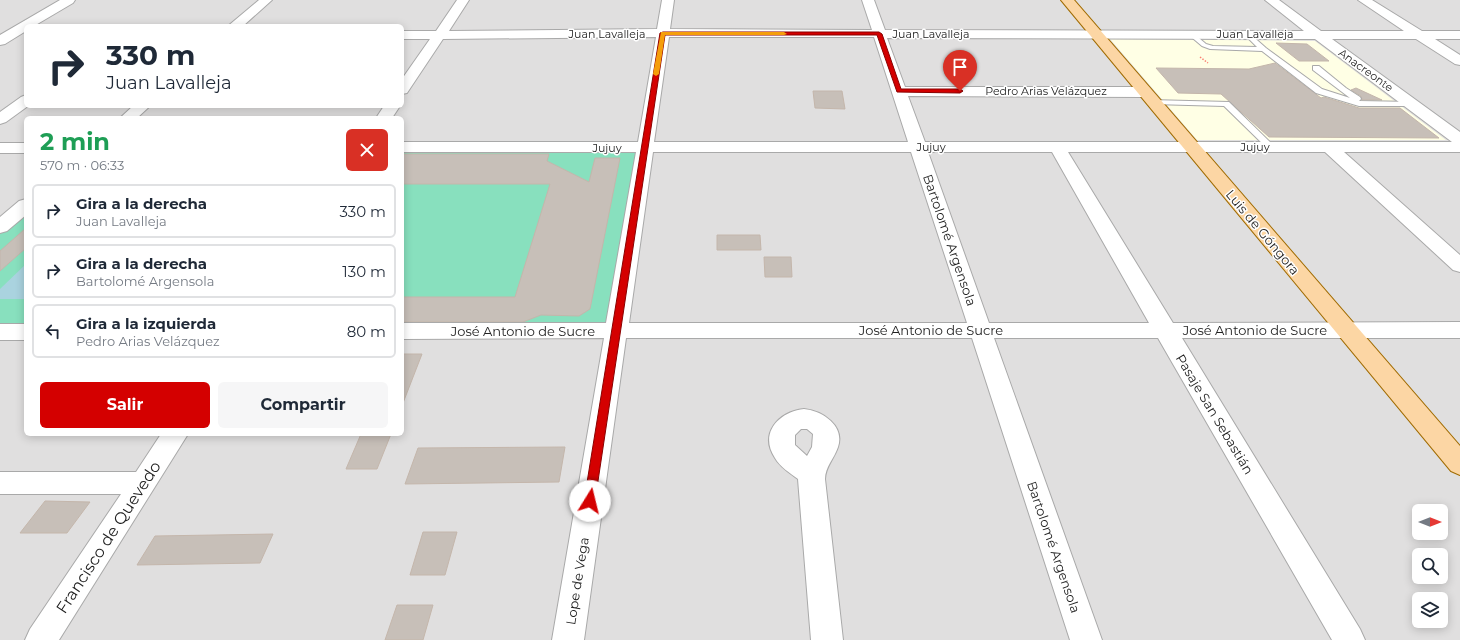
<!DOCTYPE html>
<html lang="es">
<meta charset="utf-8">
<style>
:root{--surface:#fff;--page:#f6f6f7;--text:#1f2937;--muted:#747a83;--line:#e0e1e3;--accent:#d40000}
body{margin:0;font-family:Montserrat,sans-serif;background:var(--page);color:var(--text);height:100vh;display:flex;flex-direction:column;font-size:15px;white-space:nowrap}
*{box-sizing:border-box;margin:0}
p{font-size:13px;color:var(--muted)}
.icon{flex:none;width:22px;height:22px;fill:none;stroke:currentColor;stroke-width:2;stroke-linecap:round;stroke-linejoin:round}
.map{position:relative;flex:1;overflow:hidden}
.sheet{position:absolute;left:24px;top:116px;width:380px;height:320px;display:flex;flex-direction:column;background:var(--surface);border-radius:6px;box-shadow:0 2px 10px #0003}
.sheet>*{flex:none}
.hud{position:absolute;left:24px;top:24px;width:380px;height:84px;border-radius:6px;box-shadow:0 2px 10px #0003;background:#fff;color:var(--text);overflow:hidden}
.needle{width:26px;rotate:90deg}
.tools{position:absolute;left:1412px;top:504px;display:grid;gap:8px}
.tools a{display:grid;place-items:center;width:36px;height:36px;border-radius:6px;background:var(--surface);box-shadow:0 2px 10px #0003;font-size:20px}
.pin{position:absolute;display:grid;place-items:center;width:34px;height:34px;color:#fff;margin:-41px -17px;border-radius:50% 50% 50% 0;rotate:-45deg;box-shadow:0 0 4px #0007}
.pin .icon{rotate:45deg}
.me{position:absolute;width:44px;margin:-22px;rotate:9deg;stroke-linejoin:round;filter:drop-shadow(0 0 3px #0008)}
.turn{display:flex;align-items:center;gap:14px;height:84px;padding:0 16px;font-size:18px}
.turn .icon{width:52px;height:52px;stroke-width:2.5}
.turn b{display:block;font-size:28px;line-height:34px}
.round{display:grid;place-items:center;flex:none;width:42px;height:42px;border-radius:6px;background:var(--page)}
.head{display:flex;align-items:center;justify-content:space-between;height:68px;padding:0 16px}
h1{font-size:24px;font-weight:700;line-height:30px;color:#1e9e55}
.action{display:flex;gap:8px;margin-top:auto;padding:8px 16px}
.action a{flex:1;height:46px;border-radius:6px;background:var(--accent);color:#fff;font-size:16px;font-weight:700;line-height:46px;text-align:center}
.action a+a{background:var(--page);color:var(--text)}
ul{padding:0;list-style:none}
li{display:flex;align-items:center;gap:12px;height:54px;margin:0 8px 6px;padding:0 8px;border:2px solid var(--line);border-radius:6px}
li div{flex:1}
li b{display:block;font-size:15px}
li em{font-style:normal}
.map>svg:first-child{display:block}
.residential{fill:#e0dfdf;fill-rule:evenodd}
.education{fill:#ffffe5}
.pitch{fill:#88e0be}
.water{fill:#aad3df}
.building{fill:#c7bfb8;stroke:#c4b6ab}
.lines{fill:none;stroke-linecap:round;stroke-linejoin:round}
.lane-casing{stroke:#a9a9a9;stroke-width:2}
.street-casing{stroke:#a9a9a9;stroke-width:2}
.primary-casing{stroke:#a06b00;stroke-width:2}
.path{stroke:#fa8072;stroke-width:1.5;stroke-dasharray:1.5 1.5;stroke-linecap:butt}
.lane{fill:#fff;fill-rule:evenodd}
.street{fill:#fff;fill-rule:evenodd}
.primary{fill:#fcd6a4;fill-rule:evenodd}
.route{fill:#d40000;stroke:#8a0000}
.slow{fill:#f59e0b}
.labels{text-anchor:middle;stroke-width:3;stroke-linejoin:round;paint-order:stroke}
.far-street-label{font-size:11px;fill:#222;stroke:#fff}
.street-label{font-size:13px;fill:#222;stroke:#fff}
.near-street-label{font-size:16px;fill:#222;stroke:#fff}
</style>
<div class="map">
<svg width="1460" height="640" viewBox="0 0 1460 640">
<rect width="100%" height="100%" fill="#f2efe9"/>
<path class="residential" d="M0,0h1460v640h-1460zM26,26h376v80h-376zM26,118h376v316h-376zM1419,511h22v22h-22zM1419,555h22v22h-22zM1419,599h22v22h-22z"/>
<path class="education" d="M1110,39l205,2 131,99h-249z"/>
<path class="pitch" d="M402,148h243l-29,183h-214z
M26,205v127h-26v-105z"/>
<path class="water" d="M26,264v35h-26v-10z"/>
<path class="building" d="M1276,43l31,1 22,17h-30z
M1275,63l46,35 3,-1 35,11h41l39,30 -170,-1 -48,-43 -43,-1 -22,-25 93,1z
M1356,88l26,12h-20l-1,-4 -10,-6z
M813,91h29l3,18 -30,-1z
M402,154h147l-2,7 42,21 6,-24h25l-30,151 -11,7 -38,-1 -18,7h-121v-25h113l35,-113h-148z
M26,228v20l-26,23v-20z
M717,235h43l1,15h-44z
M764,257h27l1,20h-27z
M402,354h20l-19,49 -1,-1z
M361,434h30l-14,35h-31z
M565,447l-6,35 -154,2 13,-36z
M45,501l45,1 -23,31h-47z
M423,532h34l-12,43h-35z
M273,534l-13,29 -123,2 18,-29z
M397,605h36l-10,35h-38z"/>
<g class="lines">
<g class="lane-casing">
<path id="lane" d="M1189,33h4l13,11 7,2 44,1 -13,-13 5,-1 17,15 56,41 28,9 -37,-28v-4h6l27,22 14,9 1,2 -2,2 54,1 4,2 -4,2h-54l-43,-13 -54,-42 -52,-2 -8,-3 -13,-11z
M1150,100l79,2 46,45 -1,2h-6l-44,-43 -71,-2h-3z"/>
</g>
<g class="street-casing">
<path id="street" d="M60,0h15l-2,3 -39,23h-8v5l-21,13 -5,1v-10z
M259,0h13l-29,26h-15z
M457,0h12l-20,31 208,-2 5,-29h12l-4,29 202,1 -10,-30h12l11,30 419,1 -39,-31h14l42,31h83l-46,-31h14l50,31h38v8h-25l25,16v10l-5,-1 -39,-25h-84l128,93v20h-116l116,103v17l-7,-2 -128,-118h-257l105,171 287,-1v16h-278l178,291 5,11h-33l-174,-302h-164l108,302h-32l-98,-302h-346l-42,302h-32l52,-302 -202,1v-16h204l30,-171h-234v-10h236l18,-105 -213,2 -36,54 -5,1v-15l28,-40h-28v-8h34zM669,37h205l34,105h-254zM887,38l428,1 137,103h-527l-17,-46 236,1 5,-2 3,-3 -3,-3 -5,-2h-239zM653,152h258l56,171h-338zM928,152h124l97,171h-160z
M26,95v11h2l-22,16 -6,2v-12l21,-15z
M133,106h17l-13,12h-17z
M384,106h16l-8,12h-16z
M0,143h26v10h-26z
M26,199v16l-19,16 -7,2v-16l19,-16z
M0,324h26v16h-26z
M804,409c19,2 41,17 34,38 -4,12 -13,20 -13,32l18,161h-32l-13,-161c-8,-6 -18,-12 -23,-21 -16,-24 3,-46 29,-49zM801,429h6l6,5 -1,13 -5,9 -12,-11v-10z
M161,434h27l-129,206h-34l5,-11 91,-135h-121v-22h136z"/>
</g>
<g class="primary-casing">
<path id="primary" d="M1061,0h13l386,446v29l-9,-4z"/>
</g>
<path class="path" d="M1200,57l8,6"/>
<use href="#lane" class="lane"/>
<use href="#street" class="street"/>
<use href="#primary" class="primary"/>
</g>
<path class="route" d="M663,32h216l3,2 19,55h59l3,2 -3,2 -63,-1 -20,-57h-212l-70,466 -1,3 -4,2 -4,-2 -2,-3 76,-468z"/>
<path class="slow" d="M661,32h123l3,2 -3,1h-119l-6,39 -3,2 -3,-2z"/>
<g class="labels">
<g class="far-street-label">
<text x="607" y="38">Juan Lavalleja</text>
<text x="931" y="38">Juan Lavalleja</text>
<text x="1255" y="38">Juan Lavalleja</text>
<text transform="translate(1366 70) rotate(36)" y="4">Anacreonte</text>
<text x="1046" y="95">Pedro Arias Velázquez</text>
<text x="931" y="151">Jujuy</text>
<text x="1255" y="151">Jujuy</text>
<text x="607" y="152">Jujuy</text>
</g>
<g class="street-label">
<text transform="translate(1263 232) rotate(50)" y="5">Luis de Góngora</text>
<text transform="translate(950 240) rotate(71)" y="5">Bartolomé Argensola</text>
<text x="931" y="335">José Antonio de Sucre</text>
<text x="1255" y="335">José Antonio de Sucre</text>
<text x="523" y="336">José Antonio de Sucre</text>
<text transform="translate(1215 414) rotate(59)" y="5">Pasaje San Sebastián</text>
<text transform="translate(1054 547) rotate(71)" y="5">Bartolomé Argensola</text>
<text transform="translate(577 581) rotate(-81)" y="5">Lope de Vega</text>
</g>
<g class="near-street-label">
<text transform="translate(108 537) rotate(-57)" y="6">Francisco de Quevedo</text>
</g>
</g>
</svg>
<div class="tools">
<a><svg class="needle" viewBox="-14 -14 28 28"><path d="M0-13l5 13h-10z" fill="#e53935"/><path d="M0 13l5-13h-10z" fill="#747a83"/></svg></a>
<a><svg class="icon" aria-label="search" viewBox="0 0 24 24"><circle cx="10" cy="10" r="6"/><path d="M15 15l6 6"/></svg></a>
<a><svg class="icon" aria-label="layers" viewBox="0 0 24 24"><path d="M12 4l9 5-9 5-9-5zM3 14l9 5 9-5"/></svg></a>
</div>
<div class="pin" style="left:960px;top:91px;background:#d93025"><svg class="icon" aria-label="arrive" viewBox="0 0 24 24"><path d="M6 21V4h12l-3 4 3 4H6"/></svg></div>
<svg class="me" style="left:590px;top:501px" viewBox="-20 -20 40 40"><circle r="19" fill="#fff"/><path d="M0-13L10 11 0 6-10 11z" fill="#d40000"/></svg>
<div class="hud">
<div class="turn"><svg class="icon" aria-label="right" viewBox="0 0 24 24"><path d="M7 20v-9h11M14 6l5 5-5 5"/></svg><div><b>330 m</b>Juan Lavalleja</div></div>
</div>
<section class="sheet">
<div class="head"><div><h1>2 min</h1><p>570 m · 06:33</p></div><a class="round" style="background:#d93025;color:#fff"><svg class="icon" aria-label="close" viewBox="0 0 24 24"><path d="M6 6l12 12M18 6L6 18"/></svg></a></div>
<ul>
<li><svg class="icon" aria-label="right" viewBox="0 0 24 24"><path d="M7 20v-9h11M14 6l5 5-5 5"/></svg><div><b>Gira a la derecha</b><p>Juan Lavalleja</p></div><em>330 m</em></li>
<li><svg class="icon" aria-label="right" viewBox="0 0 24 24"><path d="M7 20v-9h11M14 6l5 5-5 5"/></svg><div><b>Gira a la derecha</b><p>Bartolomé Argensola</p></div><em>130 m</em></li>
<li><svg class="icon" aria-label="left" viewBox="0 0 24 24"><path d="M17 20v-9H6M10 6l-5 5 5 5"/></svg><div><b>Gira a la izquierda</b><p>Pedro Arias Velázquez</p></div><em>80 m</em></li>
</ul>
<div class="action"><a>Salir</a><a>Compartir</a></div>
</section>
</div>
